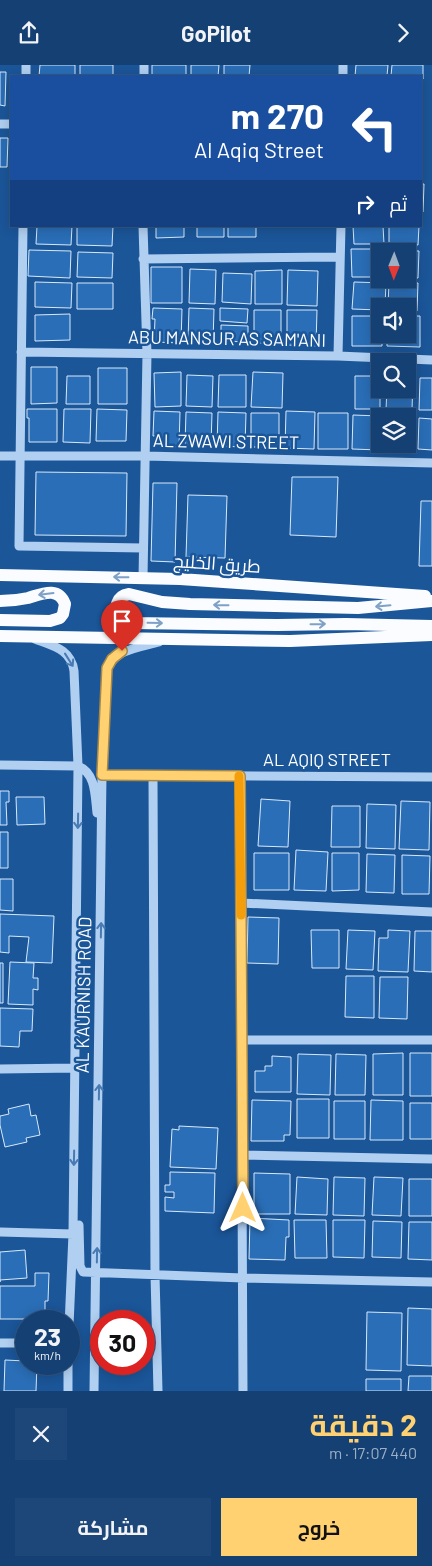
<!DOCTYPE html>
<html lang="ar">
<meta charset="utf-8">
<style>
:root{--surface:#144073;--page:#1d4778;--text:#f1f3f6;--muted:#9dafc4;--line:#335985;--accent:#ffd170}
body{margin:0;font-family:Barlow,Cairo,sans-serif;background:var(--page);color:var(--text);direction:rtl;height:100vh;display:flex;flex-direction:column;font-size:19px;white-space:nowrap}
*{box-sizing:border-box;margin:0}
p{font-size:16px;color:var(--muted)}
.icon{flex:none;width:28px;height:28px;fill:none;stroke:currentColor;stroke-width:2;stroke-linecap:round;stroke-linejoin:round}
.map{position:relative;height:1326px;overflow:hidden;direction:ltr}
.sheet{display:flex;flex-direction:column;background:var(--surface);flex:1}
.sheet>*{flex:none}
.hud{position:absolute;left:10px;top:10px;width:412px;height:152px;border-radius:0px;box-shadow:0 2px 12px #0003,0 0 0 1px var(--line);direction:rtl;background:#1a4fa0;color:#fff;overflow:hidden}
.needle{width:32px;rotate:181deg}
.controls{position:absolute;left:371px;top:178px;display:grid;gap:10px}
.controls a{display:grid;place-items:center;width:45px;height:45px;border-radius:0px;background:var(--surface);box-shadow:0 2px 12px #0003,0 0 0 1px var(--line);font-size:25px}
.speed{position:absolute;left:15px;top:1245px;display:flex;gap:10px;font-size:25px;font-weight:700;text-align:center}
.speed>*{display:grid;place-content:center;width:65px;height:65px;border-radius:50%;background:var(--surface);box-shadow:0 2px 12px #0003,0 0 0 1px var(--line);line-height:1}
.speed small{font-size:12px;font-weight:400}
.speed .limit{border:8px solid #d22;background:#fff;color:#111}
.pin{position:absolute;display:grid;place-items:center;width:42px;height:42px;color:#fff;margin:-51px -21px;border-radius:50% 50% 50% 0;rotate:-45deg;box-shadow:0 0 5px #0007}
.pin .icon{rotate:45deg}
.me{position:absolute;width:55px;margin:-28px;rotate:0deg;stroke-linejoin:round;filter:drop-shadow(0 0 4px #0008)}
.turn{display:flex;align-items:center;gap:18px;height:105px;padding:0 15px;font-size:22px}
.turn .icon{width:65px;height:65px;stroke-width:2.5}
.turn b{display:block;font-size:35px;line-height:42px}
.then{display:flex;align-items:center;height:48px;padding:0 15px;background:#0003;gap:10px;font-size:19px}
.round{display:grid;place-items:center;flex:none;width:52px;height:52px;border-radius:0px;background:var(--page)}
.headline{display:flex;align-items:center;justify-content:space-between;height:85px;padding:0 15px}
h1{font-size:30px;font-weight:700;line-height:38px;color:var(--accent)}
.primary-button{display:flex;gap:10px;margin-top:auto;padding:10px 15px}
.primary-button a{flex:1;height:58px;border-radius:0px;background:var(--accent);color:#111;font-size:20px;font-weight:700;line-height:58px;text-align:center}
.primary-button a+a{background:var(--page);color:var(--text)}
header{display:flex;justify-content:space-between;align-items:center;height:65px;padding:0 15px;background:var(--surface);font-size:22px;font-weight:700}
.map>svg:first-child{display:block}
.building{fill:#2a6eb7;stroke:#d7e9fb}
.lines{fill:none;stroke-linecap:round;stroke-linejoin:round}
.minor{stroke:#b0cff1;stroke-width:9}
.major{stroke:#fafcff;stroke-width:12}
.oneway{stroke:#7fa1c7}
.oneway2{stroke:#487ab3}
.route-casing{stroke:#a68849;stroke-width:12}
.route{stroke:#ffd170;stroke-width:9}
.slow{stroke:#f59e0b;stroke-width:9}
.labels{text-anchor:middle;stroke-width:5;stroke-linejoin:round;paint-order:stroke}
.street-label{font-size:18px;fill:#fff;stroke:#1b5699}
</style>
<header><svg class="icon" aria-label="forward" viewBox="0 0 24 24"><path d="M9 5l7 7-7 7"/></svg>GoPilot<svg class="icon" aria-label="share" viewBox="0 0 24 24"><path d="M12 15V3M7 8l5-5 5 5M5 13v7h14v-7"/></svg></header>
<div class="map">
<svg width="432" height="1326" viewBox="0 0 432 1326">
<rect width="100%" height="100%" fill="#1b5699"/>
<path class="building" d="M40,0h35v11h-36z
M80,0h33v11h-33z
M152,0h34v11h-34z
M191,0h28l-1,11h-27z
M224,0h26l-1,11h-25z
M356,0h32l-1,11h-32z
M392,0h31v14l-2,-3h-30z
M0,7h6l-1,34 -5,-1z
M0,73h8l-1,29h-7z
M421,119h3l-1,28h-2z
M37,161h35l-1,19 -35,-1z
M77,161h36l-1,20 -35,-1z
M156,161h28v11l-28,1z
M197,161h27v11h-27z
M228,161h28v11h-28z
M353,161h30l1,18h-30z
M389,161h30l-1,19 -29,-1z
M351,184h32v2h-3v26h-28z
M29,185l42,1 -1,27 -42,-2z
M391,185l28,1 -1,27h-10v-27h-17z
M78,187l35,1 -1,25 -35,-1z
M151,202h31v36h-31z
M190,204l26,1 -1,34 -26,-1z
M282,205v34h-27v-33z
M288,205l30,1 -1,35 -30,-1z
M223,208l29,1 -1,30 -29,-2z
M35,217l37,1 -1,25 -36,-1z
M354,217l32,1 -1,23h-5v4l-28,-1z
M389,217l29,1 -1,28h-9v-5h-20z
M77,218h36v26h-36z
M153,243l29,1 -1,34 -27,-1 1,-23h-3z
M189,243l25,1 -1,33 -25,-1z
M220,243l28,1 -1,14 -27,-2z
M254,245h27v33h-27z
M287,245h30l-1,36 -29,-1z
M70,249v26l-35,1v-26z
M352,251h28v18h2v12h-30z
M408,251h12v31l-33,-1v-12h21z
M221,260l27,1v16l-27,-1z
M31,302h26v36l-26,1z
M98,303h29v36h-29z
M181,307v34l-26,1 -1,-34z
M253,307l30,1 -1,35 -31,-1z
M187,310l26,1 -1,31 -26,-1z
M219,310h27v32h-28z
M67,311h23v28h-24z
M355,311h25v33h-25z
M408,313h5l-1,32 -26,-1 1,-20h21z
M420,313h12v32h-13z
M27,344h30v33h-28v-24h-2z
M64,344h27l-1,34 -27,-1z
M97,344l30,1 -1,31h-30z
M154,346l26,1 -1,35 -18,-1v-10h-8z
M286,346l29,1 -1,37 -29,-1z
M186,347l26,1 -1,33 -26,-1z
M218,347l28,1 -1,34 -28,-1z
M251,348h28v34h-28z
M318,348h30v36h-30z
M353,350l27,1v34l-28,-1z
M387,351h27v34h-27v-6h21v-28z
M419,353l13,1v31l-14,-1z
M36,407l91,1 -1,63 -91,-1z
M292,412h46l-2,60 -46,-2z
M153,418h24l-2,79 -24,-1z
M188,430l39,1 -2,62 -39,-1z
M421,436h11v65h-13z
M0,726h9v11h-3l1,23h-7z
M16,732h28l1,27 -28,1z
M261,734l29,2 -2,46 -30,-1z
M401,736l29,1 -1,48 -30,-1z
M367,739l29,1 -1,44 -29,-1z
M332,741h28v41h-29z
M0,767h8v36h-8z
M296,785l32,2 -2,39 -32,-1z
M254,788h35v37h-35z
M332,788h27v37l-27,1z
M367,789l28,1 -1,38 -28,-1z
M402,790l28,1 -1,38h-27z
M0,814h13v32l-13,-1z
M0,849l54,2 -2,47 -26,-1 3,-25 -20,-1v17l-9,-1z
M248,852l31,1 -1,46 -31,-1z
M311,865h28v38h-27z
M348,865l27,1 -2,39 -27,-1z
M388,865l22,1 -2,41 -30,-1 1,-33h9z
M415,866h17v41l-18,-1z
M10,897l24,1 -1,15h5v12l-5,-1v16l-25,-1z
M0,898h3v40h-3z
M346,911h28v42l-29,-1z
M380,912h28l-1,42 -28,-1z
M0,943l33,1 -1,22h-12l-1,16 -19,-1z
M403,988v42h-30v-41z
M410,988h22v43h-22z
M298,989l33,1 -1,40 -33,-1z
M336,989l30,1 -1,40h-30z
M272,991l19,1v35h-36v-21h10v-5h7z
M297,1034h32v39h-32z
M252,1035l39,1 -1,34h-6v6h-33z
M371,1035l32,1v39h-33z
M334,1036h31v38h-31z
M410,1038h22v36h-22z
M29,1039l2,12 5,-1 4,20 -14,3 1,4 -22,5 -5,-22v-9l9,-2 -1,-5z
M179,1061l39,2 -2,41 -46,-2 2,-38 7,1z
M170,1107l45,1 -1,40 -49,-2v-14l9,1v-6h-9v-7h5z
M254,1108l36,1v40h-36z
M297,1112l31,2 -1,36 -32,-1z
M334,1112l31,1 -1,38 -31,-1z
M374,1112l29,1 -2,38 -29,-1z
M409,1114h23v37h-23z
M250,1153l39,2v17h-3l-1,23 -36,-1z
M294,1155h32l1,38h-32z
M333,1155h32l-1,38 -31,-1z
M373,1156l29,1 -1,36 -29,-1z
M409,1157h23v38l-24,-1z
M25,1185l2,28 -27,2v2v-30z
M35,1208h14l-1,28h-3v18h-45v-33h35z
M408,1243l24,1v57l-25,-1z
M367,1247l35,1 -1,58 -35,-1z
M5,1295l21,1v3h11l-1,27h-32z
M409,1311h23v15h-24z
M366,1314h35v12h-35z"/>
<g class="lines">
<path class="minor" d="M26,11v-11
M144,11v-11
M343,11v-11
M0,59h11
M23,161l-4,320 124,2
M143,161l4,128 -4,224
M143,194l197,-2
M21,287l317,4 94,4
M338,291l3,-130
M0,391h145l287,7
M35,574c18,7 36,10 39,32l4,95 -5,468 -4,92
M0,700l78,1c18,7 17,30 19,47
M102,710l330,2
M153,711l2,499 3,116
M240,711l3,615
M241,838l191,9
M242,975h190
M0,1004l75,-1
M243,1090l189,4
M79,1160l1,41 3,6 160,6 189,4
M0,1167l73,2
M0,1278h26
M68,1299v27
M94,1326l8,-616 4,-99c4,-27 32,-28 53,-34"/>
<path class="major" d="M0,510l180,4 245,17
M0,536c9,0 19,-1 28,-3 14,-4 30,-12 37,6l-2,10 -3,4 -10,3 -50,-1
M432,536l-74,7 -168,-4 -28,-2 -33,-8c-13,2 -15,14 -10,24l14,5 144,2 69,-1 86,2
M0,571l290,5 142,-6"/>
</g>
<defs><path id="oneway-shaft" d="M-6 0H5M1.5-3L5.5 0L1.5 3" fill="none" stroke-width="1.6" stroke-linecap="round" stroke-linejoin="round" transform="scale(1.25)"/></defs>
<g class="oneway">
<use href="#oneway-shaft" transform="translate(121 512) rotate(-179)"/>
<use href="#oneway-shaft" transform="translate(46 529) rotate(173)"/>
<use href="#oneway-shaft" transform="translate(221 540) rotate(-179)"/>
<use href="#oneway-shaft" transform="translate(383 541) rotate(175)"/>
<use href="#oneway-shaft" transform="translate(155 558) rotate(1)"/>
<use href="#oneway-shaft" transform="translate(318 559) rotate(-1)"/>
</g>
<g class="oneway2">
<use href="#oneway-shaft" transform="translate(69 595) rotate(58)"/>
<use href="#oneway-shaft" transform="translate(78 756) rotate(91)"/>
<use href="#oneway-shaft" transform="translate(101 865) rotate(-89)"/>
<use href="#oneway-shaft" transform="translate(99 1027) rotate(-89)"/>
<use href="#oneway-shaft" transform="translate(74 1093) rotate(91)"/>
<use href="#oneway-shaft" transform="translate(97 1190) rotate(-89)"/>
</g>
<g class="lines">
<g class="route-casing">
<path id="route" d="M122,586l-10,8 -5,9 -5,107 138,1 3,432"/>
</g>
<use href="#route" class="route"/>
<path class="slow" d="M239,711l2,139"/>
</g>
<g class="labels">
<g class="street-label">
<text transform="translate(227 274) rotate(1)" y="6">ABU MANSUR AS SAM'ANI</text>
<text transform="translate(226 377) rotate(1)" y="6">AL ZWAWI STREET</text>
<text transform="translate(217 499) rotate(4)" y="6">طريق الخليج</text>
<text x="327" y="701">AL AQIQ STREET</text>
<text transform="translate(84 930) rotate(-89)" y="6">AL KAURNISH ROAD</text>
</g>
</g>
</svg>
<div class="controls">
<a><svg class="needle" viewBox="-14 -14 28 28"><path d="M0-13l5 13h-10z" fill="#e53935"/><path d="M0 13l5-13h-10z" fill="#9dafc4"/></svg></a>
<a><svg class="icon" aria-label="sound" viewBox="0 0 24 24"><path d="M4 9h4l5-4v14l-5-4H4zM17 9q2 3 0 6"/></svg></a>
<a><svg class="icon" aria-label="search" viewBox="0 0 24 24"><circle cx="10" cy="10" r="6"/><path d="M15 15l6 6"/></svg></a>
<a><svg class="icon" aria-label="layers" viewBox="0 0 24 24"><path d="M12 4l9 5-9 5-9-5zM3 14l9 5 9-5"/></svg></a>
</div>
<div class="speed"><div>23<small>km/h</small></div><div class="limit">30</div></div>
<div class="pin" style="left:122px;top:586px;background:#d93025"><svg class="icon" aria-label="arrive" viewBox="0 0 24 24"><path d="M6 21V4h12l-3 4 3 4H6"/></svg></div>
<svg class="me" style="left:243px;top:1143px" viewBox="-20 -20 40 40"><path d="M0-17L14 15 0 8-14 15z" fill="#ffd170" stroke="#fff" stroke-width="4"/></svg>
<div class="hud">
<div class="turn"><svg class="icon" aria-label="left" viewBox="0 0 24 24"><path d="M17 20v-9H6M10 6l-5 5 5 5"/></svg><div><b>270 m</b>Al Aqiq Street</div></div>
<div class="then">ثم<svg class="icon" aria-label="right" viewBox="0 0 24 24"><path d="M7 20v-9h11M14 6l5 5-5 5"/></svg></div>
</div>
</div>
<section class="sheet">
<div class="headline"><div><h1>2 دقيقة</h1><p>440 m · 17:07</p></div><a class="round"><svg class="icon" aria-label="close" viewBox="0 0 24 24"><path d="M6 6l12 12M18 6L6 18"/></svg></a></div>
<div class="primary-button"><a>خروج</a><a>مشاركة</a></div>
</section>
